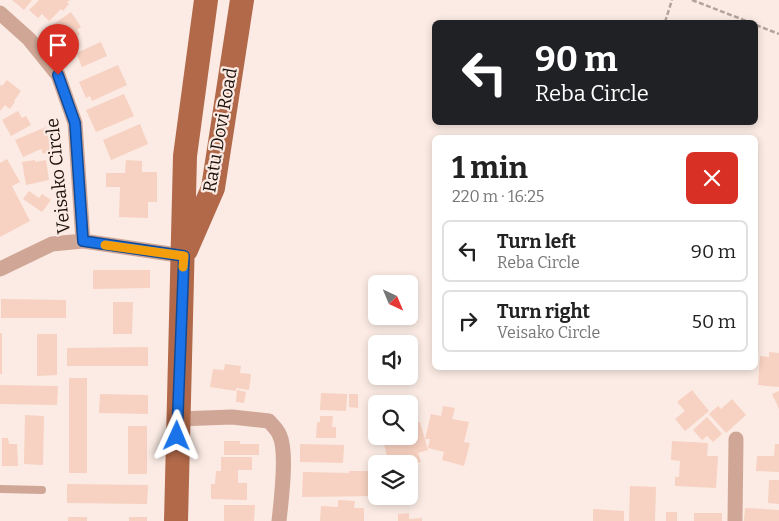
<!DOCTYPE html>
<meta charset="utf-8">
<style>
:root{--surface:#fff;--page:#f2f2f2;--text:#222;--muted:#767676;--line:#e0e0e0}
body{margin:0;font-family:Bitter,serif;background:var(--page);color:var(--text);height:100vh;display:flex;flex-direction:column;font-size:19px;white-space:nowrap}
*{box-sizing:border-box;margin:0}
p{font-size:16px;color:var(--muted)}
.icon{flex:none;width:28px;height:28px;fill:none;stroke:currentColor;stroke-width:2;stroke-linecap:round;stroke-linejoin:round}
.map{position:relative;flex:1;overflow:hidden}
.drawer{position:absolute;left:432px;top:135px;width:326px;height:235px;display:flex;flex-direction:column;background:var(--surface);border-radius:8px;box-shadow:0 2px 8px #0003}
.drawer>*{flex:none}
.hud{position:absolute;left:432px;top:20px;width:326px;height:105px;border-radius:8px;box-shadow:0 2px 8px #0003;background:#202124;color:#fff;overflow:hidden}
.needle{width:32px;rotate:136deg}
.buttons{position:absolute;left:368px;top:275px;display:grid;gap:10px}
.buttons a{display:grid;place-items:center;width:50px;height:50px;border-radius:8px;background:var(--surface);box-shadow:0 2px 8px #0003;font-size:25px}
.pin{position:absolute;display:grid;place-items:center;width:42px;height:42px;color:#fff;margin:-51px -21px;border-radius:50% 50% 50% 0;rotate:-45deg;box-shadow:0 0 5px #0007}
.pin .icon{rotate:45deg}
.me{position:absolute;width:55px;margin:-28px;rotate:1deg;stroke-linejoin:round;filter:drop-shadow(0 0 4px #0008)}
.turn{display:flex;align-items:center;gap:18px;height:105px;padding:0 20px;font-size:22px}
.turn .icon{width:65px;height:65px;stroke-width:2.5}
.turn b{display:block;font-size:35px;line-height:42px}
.round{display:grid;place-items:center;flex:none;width:52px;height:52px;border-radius:8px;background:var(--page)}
.summary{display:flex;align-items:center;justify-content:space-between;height:85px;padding:0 20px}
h1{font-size:30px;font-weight:700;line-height:38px}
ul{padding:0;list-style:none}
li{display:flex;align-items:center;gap:15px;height:62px;margin:0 10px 8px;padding:0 10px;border:2px solid var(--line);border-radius:8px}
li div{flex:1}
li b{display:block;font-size:19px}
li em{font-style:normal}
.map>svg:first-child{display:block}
.building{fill:#f7d1c1}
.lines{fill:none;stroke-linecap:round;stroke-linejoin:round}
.path{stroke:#b2a49d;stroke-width:2.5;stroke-dasharray:5 2.5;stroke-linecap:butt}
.lane{stroke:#d0a796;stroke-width:8}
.street{stroke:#d0a796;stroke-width:15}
.primary{stroke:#b16949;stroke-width:24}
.route-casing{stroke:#114b97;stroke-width:12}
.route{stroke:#1a73e8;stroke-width:9}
.slow{stroke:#f59e0b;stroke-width:9}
.labels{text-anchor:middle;stroke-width:4.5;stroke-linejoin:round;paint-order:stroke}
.street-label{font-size:18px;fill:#1f130d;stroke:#fbebe4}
</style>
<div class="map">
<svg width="779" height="521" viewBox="0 0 779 521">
<rect width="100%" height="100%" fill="#fbebe4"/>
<path class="building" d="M12,0h20l-8,10z
M39,0h31l-3,2 2,2 -6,7 -2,-2 -12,12 -7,-7 -4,4 -9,-8z
M71,12l10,15 -4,3 3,4 -11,7 -3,-4 -8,6 -10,-15z
M101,42l6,14 -25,11 -6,-14z
M118,65l9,20 -35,16 -2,-5 -4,2 -7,-16z
M7,80l14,11 -7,10 1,1 -5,7 -5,-4 -5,6v-26l2,1z
M124,94l10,22 -38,16 -10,-22z
M18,111l4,7 4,-2 5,9 -20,11 -9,-16z
M140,124l8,20 -37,16 -8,-20z
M46,127l9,22 -12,5 -2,-5 -18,8 -8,-17z
M7,159l13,23 -8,4 18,35 -30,16v-74z
M35,160v2l11,-2 3,20 -23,5 -4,-23z
M126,160l16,1v11h15v30h-9v16l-29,-1 1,-30h-14v-14h19z
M29,191l10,7 3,-4 9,6 -9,12 -19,-13z
M93,270h57v18l-57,1z
M1,299l65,1v18h-65z
M113,302h20l-1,32h-19z
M0,333h2v41h-2z
M37,334h20v41l-20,1z
M148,347v19h-81v-18z
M769,352l10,1v34l-21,-2 2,-29 9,1z
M225,364l16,2 -1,7 11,1 -2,16 -13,-2v3l-26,-4 3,-18 11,1z
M69,378h18v95h-18z
M0,385l58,1 -1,19 -57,-1z
M237,390l9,2 -2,11 -8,-1z
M692,390l17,21 -24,20 -10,-12 10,-8 -8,-9z
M779,391v18l-7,-15z
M321,393l26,1 -1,17 -26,-1z
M100,394l48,1v19l-49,-1z
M349,394h9v14l-9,-1z
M732,399l14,16 -20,18 -17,-19 9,-8 3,3z
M443,406l12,2 -3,11 17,3 -5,20 6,1 -6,23 -22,-6 2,-8 -16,-4 2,-9h-5l6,-25 10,2z
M25,415l19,1 -1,49 -19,-1z
M320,416h13l-1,11h4v11h-20l1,-16h3z
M707,417l15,17 -9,8 -6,-6 -5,4 -9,-10z
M420,422l8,28 -10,3 3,9 -12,3 -2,-9 -19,5 -5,-21 11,-3 1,4 7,-1 -1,-4h8v-11z
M128,426h19v48h-19z
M2,438h6l1,6h8l1,22h-16z
M224,441h16v3h19v11h-35z
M672,441l36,2 -1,13h11l-2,32 -41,-2v-9h4l1,-16 -9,-1z
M300,444l44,1 -1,18 -43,-1z
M775,444h4v28l-23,-1 1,-15h17z
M221,457h31v13h-14v13h9v17l-36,-1v-15h4l1,-13h5z
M349,471h27v25l-74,1 1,-25 46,1z
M769,480h10v24l-11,-1z
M67,484l81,1 -1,19 -80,-1z
M630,486l26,1 -1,34h-26z
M338,500l17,1 -1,7h10v13h-44l1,-15 17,1z
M224,505h31l-1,16h-30z
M745,508l34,2v11h-35z
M593,509l31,2v10h-31z
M666,512h11v9h-11z
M409,513v6l13,-1v3h-24v-7z
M694,513h28v8h-28z
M68,517h19v4h-19z
M129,517h18v4h-18z"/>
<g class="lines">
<path class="path" d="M692,0l57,22
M665,22l7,-22
M756,25l23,9"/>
<path class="lane" d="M0,489l42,1"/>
<path class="street" d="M0,13l29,26 29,36 17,48 8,118
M0,269l52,-25 31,-3 101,15
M178,419l54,-2 37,4c3,4 8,8 10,13 9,16 2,68 0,87
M735,521l1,-82"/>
<path class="primary" d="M186,250l27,-62 29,-188
M176,521l9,-365 21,-156"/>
</g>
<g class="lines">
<g class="route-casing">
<path id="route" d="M58,75l17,48 8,118 101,15 -7,180"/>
</g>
<use href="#route" class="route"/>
<path class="slow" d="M105,245l79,11 -1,11"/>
</g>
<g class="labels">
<g class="street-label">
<text transform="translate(220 130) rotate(-80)" y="6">Ratu Dovi Road</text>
<text transform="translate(58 176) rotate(-96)" y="6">Veisako Circle</text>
</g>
</g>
</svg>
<div class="buttons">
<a><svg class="needle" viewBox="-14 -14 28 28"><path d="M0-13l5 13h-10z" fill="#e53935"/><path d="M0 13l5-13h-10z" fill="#767676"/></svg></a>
<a><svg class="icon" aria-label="sound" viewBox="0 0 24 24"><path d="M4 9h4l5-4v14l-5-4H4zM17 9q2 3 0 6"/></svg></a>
<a><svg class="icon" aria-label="search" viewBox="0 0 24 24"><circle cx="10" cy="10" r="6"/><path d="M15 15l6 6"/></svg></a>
<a><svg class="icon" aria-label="layers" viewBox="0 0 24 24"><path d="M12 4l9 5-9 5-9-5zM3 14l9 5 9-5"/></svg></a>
</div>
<div class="pin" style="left:58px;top:75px;background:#d93025"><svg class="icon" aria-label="arrive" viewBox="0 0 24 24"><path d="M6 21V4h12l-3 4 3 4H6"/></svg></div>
<svg class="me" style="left:177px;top:436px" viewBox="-20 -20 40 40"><path d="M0-17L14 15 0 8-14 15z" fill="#1a73e8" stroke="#fff" stroke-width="4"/></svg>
<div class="hud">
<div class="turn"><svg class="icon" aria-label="left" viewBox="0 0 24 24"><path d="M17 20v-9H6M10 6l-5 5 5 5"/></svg><div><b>90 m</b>Reba Circle</div></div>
</div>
<section class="drawer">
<div class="summary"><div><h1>1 min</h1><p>220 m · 16:25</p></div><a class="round" style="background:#d93025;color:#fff"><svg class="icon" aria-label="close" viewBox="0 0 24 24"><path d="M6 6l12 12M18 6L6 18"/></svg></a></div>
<ul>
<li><svg class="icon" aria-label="left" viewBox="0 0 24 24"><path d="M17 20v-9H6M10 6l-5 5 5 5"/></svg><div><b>Turn left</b><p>Reba Circle</p></div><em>90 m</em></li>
<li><svg class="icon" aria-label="right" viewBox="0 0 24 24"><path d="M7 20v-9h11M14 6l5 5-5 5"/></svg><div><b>Turn right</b><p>Veisako Circle</p></div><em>50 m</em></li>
</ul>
</section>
</div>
